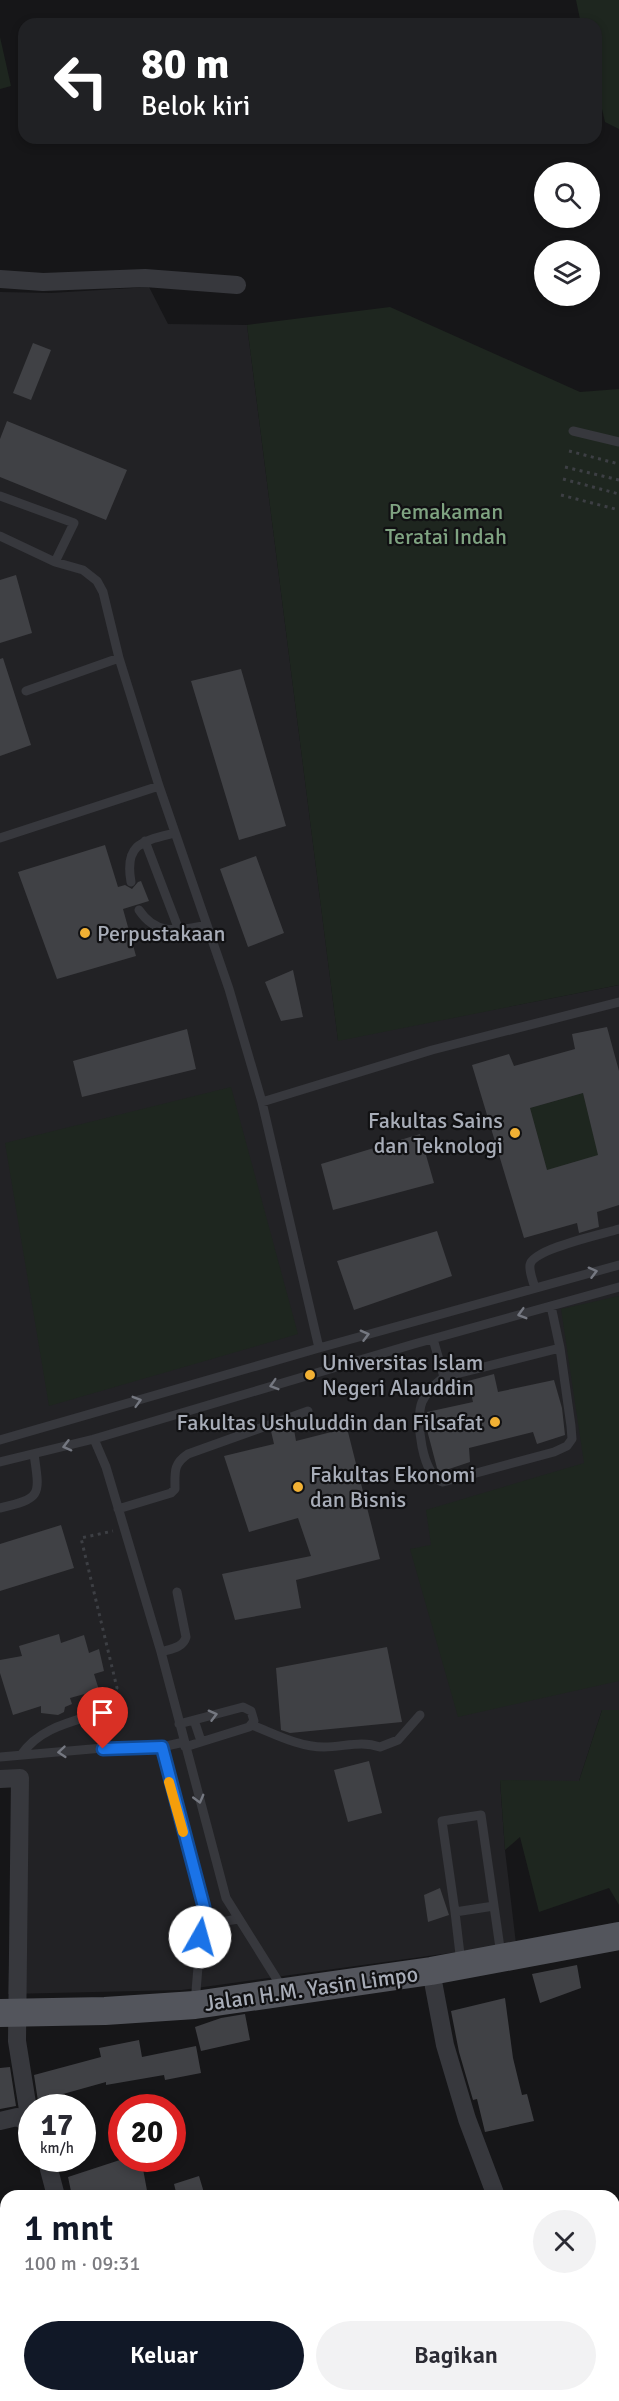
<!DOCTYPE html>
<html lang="id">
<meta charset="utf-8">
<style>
:root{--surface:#fff;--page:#f2f2f3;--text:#2b2b33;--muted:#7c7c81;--accent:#111827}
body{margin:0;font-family:Signika,sans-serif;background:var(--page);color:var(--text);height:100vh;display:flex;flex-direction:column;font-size:22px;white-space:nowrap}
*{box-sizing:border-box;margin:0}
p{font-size:20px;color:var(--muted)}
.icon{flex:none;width:33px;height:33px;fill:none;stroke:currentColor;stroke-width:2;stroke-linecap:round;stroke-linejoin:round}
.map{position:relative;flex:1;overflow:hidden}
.side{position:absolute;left:0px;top:2190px;width:620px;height:212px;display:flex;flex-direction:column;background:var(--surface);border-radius:18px 18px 0 0;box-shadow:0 3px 9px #0003}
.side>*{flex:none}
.top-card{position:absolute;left:18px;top:18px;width:584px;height:126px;border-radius:18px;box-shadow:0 3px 9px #0003;background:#202124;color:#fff;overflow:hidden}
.buttons{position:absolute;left:534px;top:162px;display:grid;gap:12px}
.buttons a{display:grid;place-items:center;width:66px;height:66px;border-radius:50%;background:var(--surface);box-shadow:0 3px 9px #0003;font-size:30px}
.speed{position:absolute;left:18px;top:2094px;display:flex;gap:12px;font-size:30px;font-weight:700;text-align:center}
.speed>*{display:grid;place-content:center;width:78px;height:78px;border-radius:50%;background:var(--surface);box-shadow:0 3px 9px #0003;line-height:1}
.speed small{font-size:15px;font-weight:400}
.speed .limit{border:9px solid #d22;background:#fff;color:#111}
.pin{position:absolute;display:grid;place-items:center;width:51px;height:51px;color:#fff;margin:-62px -26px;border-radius:50% 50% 50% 0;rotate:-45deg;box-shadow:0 0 6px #0007}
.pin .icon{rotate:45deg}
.me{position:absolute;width:66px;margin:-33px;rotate:7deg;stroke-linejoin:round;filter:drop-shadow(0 0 4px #0008)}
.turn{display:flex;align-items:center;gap:21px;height:126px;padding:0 24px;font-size:27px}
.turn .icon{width:78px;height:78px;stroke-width:2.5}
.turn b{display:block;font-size:42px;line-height:51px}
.round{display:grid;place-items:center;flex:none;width:63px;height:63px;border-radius:32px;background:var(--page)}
.headline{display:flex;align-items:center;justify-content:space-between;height:102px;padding:0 24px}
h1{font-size:36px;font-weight:600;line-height:45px;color:var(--accent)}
.primary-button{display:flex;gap:12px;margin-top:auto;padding:12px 24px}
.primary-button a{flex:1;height:69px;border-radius:36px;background:var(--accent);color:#fff;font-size:24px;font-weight:600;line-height:69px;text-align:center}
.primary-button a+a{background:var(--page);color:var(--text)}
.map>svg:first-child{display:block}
.built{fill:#222225}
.green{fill:#1e261f}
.building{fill:#404145;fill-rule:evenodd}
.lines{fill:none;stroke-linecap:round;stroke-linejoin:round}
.path{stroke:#3d3f44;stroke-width:3;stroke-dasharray:3 4.5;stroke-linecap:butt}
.service{stroke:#37383d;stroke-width:9}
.minor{stroke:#37383d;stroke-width:18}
.primary{stroke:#53555c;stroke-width:28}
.oneway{stroke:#757881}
.route-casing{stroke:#114b97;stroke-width:15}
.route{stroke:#1a73e8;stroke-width:10}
.slow{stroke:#f59e0b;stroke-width:10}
.poi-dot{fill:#f2b134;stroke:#111113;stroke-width:2}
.labels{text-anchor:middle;stroke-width:4.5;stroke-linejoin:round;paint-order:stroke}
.park-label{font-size:22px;fill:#7fa381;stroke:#111113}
.poi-label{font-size:22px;fill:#a8adb8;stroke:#111113;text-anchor:start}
.street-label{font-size:22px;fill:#a8adb8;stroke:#111113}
</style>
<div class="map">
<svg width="619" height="2401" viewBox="0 0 619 2401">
<rect width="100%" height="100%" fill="#161618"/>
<path class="built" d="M149,287l19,37 79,1 91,715 281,-55v725h-17l-23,71h-79l5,69 11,94 -334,46 -174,4 7,-211 -15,1v-1492l51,1z"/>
<path class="green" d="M576,0h43v129l-14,-7 -9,-39v-59h-15z
M0,37l11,49 -11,3z
M390,307l190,85 39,-3v596l-281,56 -91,-716z
M231,1087l67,247 -249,72 -44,-263z
M583,1093l18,71 -15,5 -4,-9 -18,5 -14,16 -20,-73z
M619,1296v385l-161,36 -48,-168 21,-4 -5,-35 158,-47 -23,-154z
M602,1710h17v195l-10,-17 -70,24 -19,-75 -15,13 -5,-70 79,1z
M619,2327v74h-525l15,-5h505v-67z"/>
<path class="building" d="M33,343l18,7 -20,50 -18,-7z
M7,421l120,49 -21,50 -106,-43v-38z
M16,575l16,58 -32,10v-63z
M3,658l28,87 -31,11v-97z
M241,669l45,157 -47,14 -48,-159z
M105,845l13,42 7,-2 7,4 6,-7 3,-1 8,20 -26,8 13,47 -79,23 -39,-107z
M256,856l28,77 -36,14 -28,-78z
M293,970l10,47 -22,4 -16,-39z
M607,1027l12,44v134l-22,7 2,15 -20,6 -2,-10 -53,15 -52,-173 37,-11 5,12 61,-17 -3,-15zM583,1093l15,62 -51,15 -17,-62z
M187,1029l9,40 -114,28 -9,-36z
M420,1134l14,49 -101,27 -12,-46z
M437,1231l15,45 -98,34 -17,-49z
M494,1374l4,18 56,-12 8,28 3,27 -28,9 -4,-12 -64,16 1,14 -30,10 -3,-4 -10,-38v-18l46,-10 -5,-21z
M293,1424l3,17 51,-13 33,131 -84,21 5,28 -66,12 -13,-46 89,-18 -13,-38 -49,14 -25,-76 50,-12 -3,-13z
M61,1525l13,43 -74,23v-47z
M59,1634l2,9 23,-8 5,18 10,-4 5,22 -10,3 5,16 -29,8 2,6 -7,3 -1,5 -6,3 -17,-2v-7l-28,9 -13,-42v-13l22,-4 -3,-10z
M387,1647l15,75 -112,11 -9,-3 -5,-62z
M369,1761l13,52 -34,9 -14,-52z
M440,1888l9,27 -21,7 -4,-27z
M577,1965l4,23 -41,15 -8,-29z
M505,1998l8,60 9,37 5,-1 7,27 -49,11 -8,-33 -4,1 -14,-48 -8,-41z
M245,2014l5,26 -49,11 -6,-24 26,-9z
M139,2040l3,17 54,-11 5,27 -36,7 -1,-5 -58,10v-3l-68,19 -4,-26 67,-18 -2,-9z
M10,2067l6,39 -16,3v-41z
M126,2158h15l7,38h-76l-4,-19z
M199,2176l6,20h-28l-3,-12z"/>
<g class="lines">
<path class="path" d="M569,451l50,13
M565,467l54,13
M563,479l56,15
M561,495l58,15
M109,1702l8,-14 -36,-150 32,-7"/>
<path class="service" d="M573,431l46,11
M0,496l74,27 -19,39
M0,536l55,26 28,8 14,11 6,11 16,66 40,128 70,203 33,113 57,246
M26,691l93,-33
M0,838l159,-52
M145,841l34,89
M131,882c-7,-39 12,-41 44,-49
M139,910c18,27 40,20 68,15
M262,1102l170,-52 187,-48
M535,1288c-2,-7 -6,-16 -5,-23 2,-16 73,-31 89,-36
M433,1339l11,38 116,-29 -9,-42
M444,1377c-9,7 -17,14 -22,25 -7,17 0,75 21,80l111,-30 13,-6 5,-7 -1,-13 -11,-78
M94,1439l12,28 55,185 65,246 57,91
M0,1440l319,-92 300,-83
M0,1462l94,-23 320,-95 205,-57
M0,1508c42,-10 40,-12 34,-54
M118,1509l53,-16 4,-4c0,-17 -2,-25 13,-35l120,-43
M161,1652c9,-3 22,-4 25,-15l-9,-45
M194,1720l7,21
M179,1724l64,-17 8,4 3,10 -5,6 -64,20
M252,1725c23,9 47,22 72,22 20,0 37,-7 56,0l18,-7 22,-25
M162,1747l41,160 -8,96
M21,1755c19,-28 51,-33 82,-43v36
M0,1757l103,-9 59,-1 22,-5
M494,1906l-39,6 -13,-91 39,-6 20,140
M455,1912l6,51
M203,1925l35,-6"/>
<path class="minor" d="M0,279l43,3 102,-4 92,7
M0,1779l20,-1 -3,263 13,81
M431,1971l14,74 22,74 29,77
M0,2121l17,-4 15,7
M46,2158l10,38
M0,2256l6,-3
M0,2352l6,-2"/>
<path class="primary" d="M0,2013l105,-2 90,-6 236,-34 188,-35"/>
</g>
<defs><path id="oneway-chevron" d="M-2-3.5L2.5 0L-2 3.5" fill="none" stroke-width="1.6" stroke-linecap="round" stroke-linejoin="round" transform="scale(1.5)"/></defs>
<g class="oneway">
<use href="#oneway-chevron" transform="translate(593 1272) rotate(-15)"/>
<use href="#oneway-chevron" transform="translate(522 1314) rotate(164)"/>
<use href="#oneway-chevron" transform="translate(365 1335) rotate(-15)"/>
<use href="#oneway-chevron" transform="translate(274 1385) rotate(163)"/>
<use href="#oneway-chevron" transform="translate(137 1401) rotate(-16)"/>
<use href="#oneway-chevron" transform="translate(67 1446) rotate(165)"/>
<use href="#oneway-chevron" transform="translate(213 1715) rotate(-15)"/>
<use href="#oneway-chevron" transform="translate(62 1752) rotate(175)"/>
<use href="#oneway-chevron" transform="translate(199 1799) rotate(75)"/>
</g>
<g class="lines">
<g class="route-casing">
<path id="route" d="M103,1749l59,-2 42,160 -4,30"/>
</g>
<use href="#route" class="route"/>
<path class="slow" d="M169,1782l14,50"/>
</g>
<g class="poi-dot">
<circle cx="85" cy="933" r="6"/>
<circle cx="515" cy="1133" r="6"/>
<circle cx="310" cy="1375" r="6"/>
<circle cx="495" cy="1422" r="6"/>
<circle cx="298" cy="1487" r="6"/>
</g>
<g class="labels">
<g class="park-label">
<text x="446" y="519">Pemakaman<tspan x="446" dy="25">Teratai Indah</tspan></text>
</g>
<g class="poi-label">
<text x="97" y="941">Perpustakaan</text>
<text x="503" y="1128" text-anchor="end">Fakultas Sains<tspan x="503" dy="25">dan Teknologi</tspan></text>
<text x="322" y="1370">Universitas Islam<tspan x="322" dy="25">Negeri Alauddin</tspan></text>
<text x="483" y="1430" text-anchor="end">Fakultas Ushuluddin dan Filsafat</text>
<text x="310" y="1482">Fakultas Ekonomi<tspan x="310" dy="25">dan Bisnis</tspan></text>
</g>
<g class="street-label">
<text transform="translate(311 1988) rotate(-8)" y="8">Jalan H.M. Yasin Limpo</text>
</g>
</g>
</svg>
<div class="buttons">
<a><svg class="icon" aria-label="search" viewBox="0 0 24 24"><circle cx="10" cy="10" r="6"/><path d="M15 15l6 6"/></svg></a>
<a><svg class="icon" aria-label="layers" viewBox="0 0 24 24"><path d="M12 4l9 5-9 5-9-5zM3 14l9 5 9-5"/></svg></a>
</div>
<div class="speed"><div>17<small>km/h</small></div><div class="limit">20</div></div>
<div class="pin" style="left:103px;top:1749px;background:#d93025"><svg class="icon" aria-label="arrive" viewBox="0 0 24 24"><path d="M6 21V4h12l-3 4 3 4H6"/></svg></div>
<svg class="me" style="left:200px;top:1937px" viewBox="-20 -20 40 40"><circle r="19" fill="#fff"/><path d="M0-13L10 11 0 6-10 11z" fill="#1a73e8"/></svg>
<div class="top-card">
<div class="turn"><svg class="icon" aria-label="left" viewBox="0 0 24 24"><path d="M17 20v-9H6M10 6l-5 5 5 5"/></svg><div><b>80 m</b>Belok kiri</div></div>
</div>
<section class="side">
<div class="headline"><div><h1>1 mnt</h1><p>100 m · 09:31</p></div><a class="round"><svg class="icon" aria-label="close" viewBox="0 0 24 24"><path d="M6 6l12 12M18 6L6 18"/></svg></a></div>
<div class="primary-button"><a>Keluar</a><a>Bagikan</a></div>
</section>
</div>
